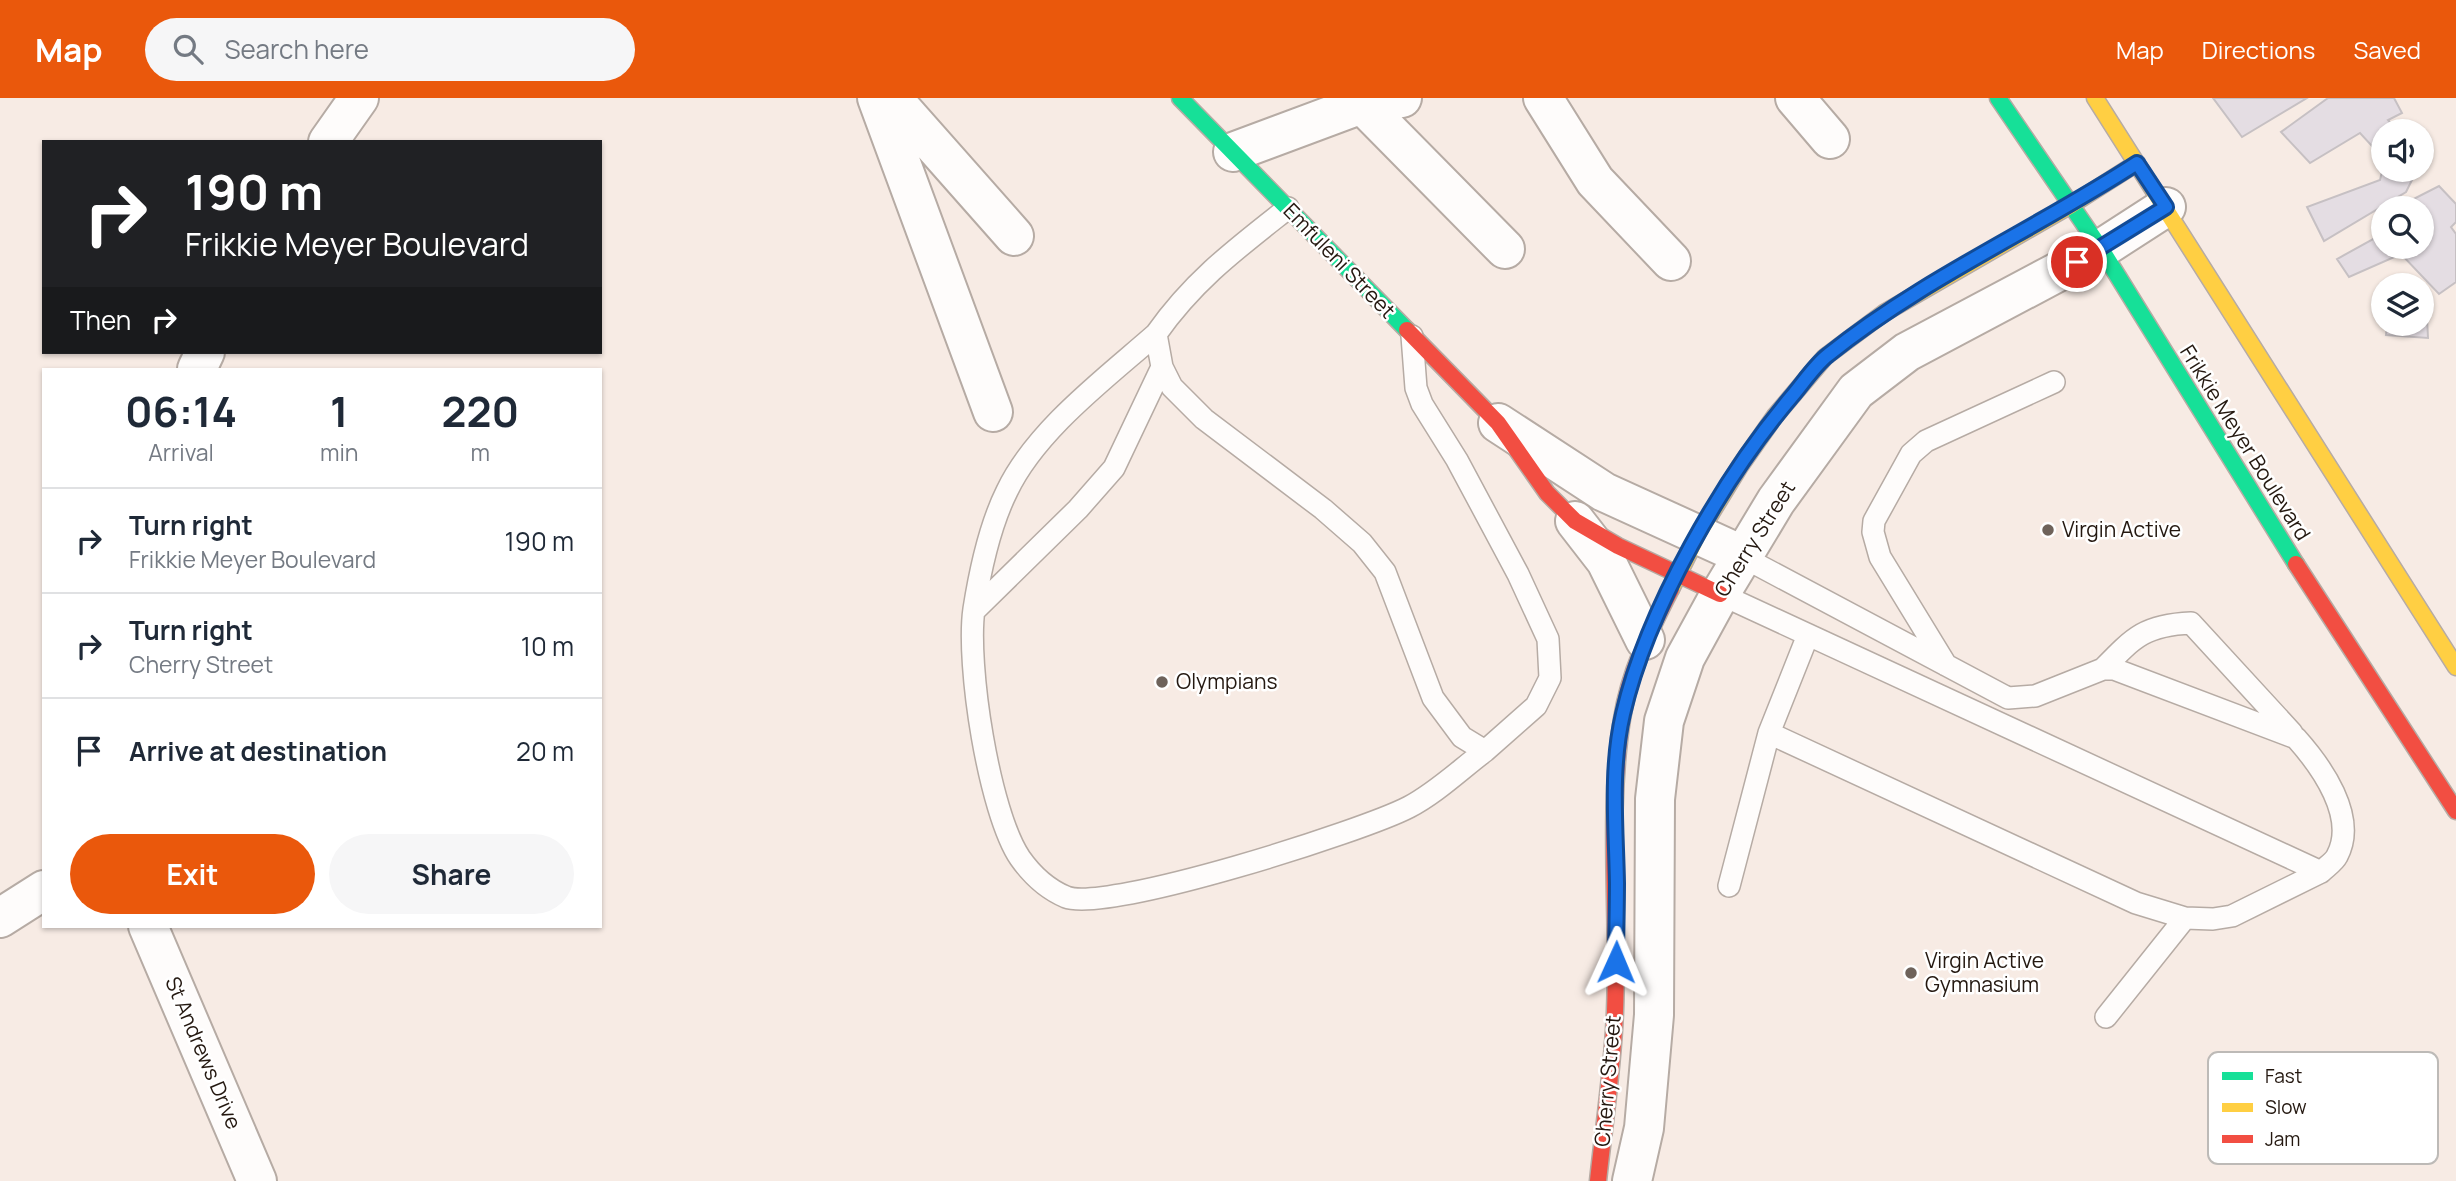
<!DOCTYPE html>
<style>
:root{--surface:#fff;--page:#f6f6f7;--text:#1f2937;--muted:#747a83;--line:#e0e1e3;--accent:#ea580c}
body{margin:0;font-family:Manrope,sans-serif;background:var(--page);color:var(--text);height:100vh;display:flex;flex-direction:column;font-size:26px;white-space:nowrap}
*{box-sizing:border-box;margin:0}
p{font-size:23px;color:var(--muted)}
.icon{flex:none;width:38px;height:38px;fill:none;stroke:currentColor;stroke-width:2;stroke-linecap:round;stroke-linejoin:round}
.map{position:relative;flex:1;overflow:hidden}
.sheet{position:absolute;left:42px;top:270px;width:560px;height:560px;display:flex;flex-direction:column;background:var(--surface);border-radius:0px;box-shadow:0 2px 5px #0004}
.sheet>*{flex:none}
.guide{position:absolute;left:42px;top:42px;width:560px;height:214px;border-radius:0px;box-shadow:0 2px 5px #0004;background:#202124;color:#fff;overflow:hidden}
.tools{position:absolute;left:2371px;top:21px;display:grid;gap:14px}
.tools a{display:grid;place-items:center;width:63px;height:63px;border-radius:50%;background:var(--surface);box-shadow:0 2px 5px #0004;font-size:35px}
.pin{position:absolute;display:grid;place-items:center;width:60px;height:60px;color:#fff;margin:-30px;border:4px solid #fff;border-radius:50%;box-shadow:0 2px 7px #0007}
.me{position:absolute;width:77px;margin:-38px;rotate:1deg;stroke-linejoin:round;filter:drop-shadow(0 0 5px #0008)}
.turn{display:flex;align-items:center;gap:24px;height:147px;padding:0 28px;font-size:32px}
.turn .icon{width:91px;height:91px;stroke-width:2.5}
.turn b{display:block;font-size:49px;line-height:60px}
.then{display:flex;align-items:center;height:66px;padding:0 28px;background:#0003;gap:14px;font-size:26px}
.eta{display:flex;justify-content:space-evenly;align-items:center;height:119px;text-align:center}
.eta b{font-size:42px;font-weight:700;line-height:49px}
.cta{display:flex;gap:14px;margin-top:auto;padding:14px 28px}
.cta a{flex:1;height:80px;border-radius:42px;background:var(--accent);color:#fff;font-size:28px;font-weight:700;line-height:80px;text-align:center}
.cta a+a{background:var(--page);color:var(--text)}
ul{padding:0;list-style:none}
li{display:flex;align-items:center;gap:21px;height:105px;padding:0 28px;border-top:2px solid var(--line)}
li div{flex:1}
li b{display:block;font-size:26px}
li em{font-style:normal}
header{display:flex;align-items:center;gap:42px;box-sizing:border-box;height:98px;padding:0 35px;background:var(--accent);color:#fff}
header strong{font-size:33px}
nav{display:flex;gap:38px;margin-inline-start:auto;font-size:24px}
.search{width:490px;height:63px;background:var(--page);display:flex;align-items:center;gap:18px;box-sizing:border-box;padding:0 24px;border-radius:38px;color:var(--muted);font-size:26px}
.map>svg:first-child{display:block}
.building{fill:#e4dde3;stroke:#c6c0c3;stroke-width:2}
.lines{fill:none;stroke-linecap:round;stroke-linejoin:round}
.lane-casing{stroke:#b6aba4;stroke-width:24}
.street-casing{stroke:#b6aba4;stroke-width:42}
.fast-casing{stroke:#b6aba4;stroke-width:19}
.slow-casing{stroke:#b6aba4;stroke-width:19}
.jam-casing{stroke:#b6aba4;stroke-width:19}
.lane{stroke:#fefcfb;stroke-width:21}
.street{stroke:#fefcfb;stroke-width:38}
.fast{stroke:#16e098;stroke-width:16}
.slow{stroke:#ffcf43;stroke-width:16}
.jam{stroke:#f24e42;stroke-width:16}
.route-casing{stroke:#114b97;stroke-width:18}
.route{stroke:#1a73e8;stroke-width:12}
.poi-dot{fill:#6e625a;stroke:#fff;stroke-width:2.5}
.labels{text-anchor:middle;stroke-width:5;stroke-linejoin:round;paint-order:stroke}
.street-label{font-size:21px;fill:#241810;stroke:#fff}
.poi-label{font-size:21px;fill:#241810;stroke:#fff;text-anchor:start}
.key{fill:#fff;stroke:#bdbab7;stroke-width:2}
.key-label{font-size:19px;fill:#241810}
</style>
<header>
<strong>Map</strong>
<div class="search"><svg class="icon" aria-label="search" viewBox="0 0 24 24"><circle cx="10" cy="10" r="6"/><path d="M15 15l6 6"/></svg>Search here</div>
<nav><a>Map</a><a>Directions</a><a>Saved</a></nav>
</header>
<div class="map">
<svg width="2456" height="1083" viewBox="0 0 2456 1083">
<rect width="100%" height="100%" fill="#f7ebe4"/>
<path class="building" d="M2213,0h94l-65,39z
M2328,0h66l8,15 -14,7 10,11h-14v28l-24,-26 -50,30 -29,-31z
M2384,65v7h33l-11,22 -82,49 -17,-34 73,-27z
M2439,88l17,18v18l-5,5 5,7v48l-17,12 -38,-40 -52,23 -12,-18 40,-22 -4,-17 11,-5v32h38v-39h-26z
M2422,197l4,1 2,42 -42,-3 1,-11h35z"/>
<g class="lines">
<g class="lane-casing">
<path id="lane" d="M1156,236c-50,44 -120,96 -149,157 -17,34 -27,80 -33,118 -8,55 15,203 46,249 12,17 27,31 46,39 41,16 297,-66 343,-90 27,-14 52,-38 76,-56l-23,-14 -29,-39 -48,-126 -23,-29 -39,-34 -119,-90 -32,-32 -10,-20 -6,-33c38,-54 80,-85 132,-126
M1412,238l4,52 6,16 35,56 61,114 30,65 2,39 -14,28 -51,45
M1720,496l601,278c5,-5 13,-10 16,-16 21,-39 -16,-90 -41,-118l-182,-69h-11l-68,27 -27,2 -267,-142
M974,513l104,-102 36,-41 48,-101
M1946,567l-66,-108 -7,-25 1,-11 37,-67 15,-13 128,-59
M2103,571c31,-32 42,-44 88,-46l101,110
M1769,635l367,170 49,15 28,1 19,-3 89,-44
M1729,788l40,-153 39,-98
M2106,919l79,-99"/>
</g>
<g class="street-casing">
<path id="street" d="M877,0l116,314
M892,0l122,138
M1356,0l149,151
M1543,0l52,83 76,80
M1795,0l35,41
M328,44l31,-44
M1233,54l129,-48 40,-6
M197,271l8,-17
M1498,325l106,69 125,57
M1575,423l31,40 39,79
M0,820l44,-28
M148,828l109,255
M1632,1083l12,-53 10,-113 1,-216 9,-78 21,-63 35,-64 56,-93 80,-110 51,-39 194,-103 65,-42"/>
</g>
<g class="fast-casing">
<path id="fast" d="M1180,0l227,232
M1998,0l103,151 195,315"/>
</g>
<g class="slow-casing">
<path id="slow" d="M2095,0l361,569
M1671,491l28,-56 41,-67 35,-50 50,-59 59,-44 187,-108 66,-42"/>
</g>
<g class="jam-casing">
<path id="jam" d="M1407,232l91,93 49,70 28,28 43,25 102,48
M2296,466l160,247
M1598,1083c6,-56 15,-113 17,-170 4,-96 -8,-198 7,-292 7,-46 28,-89 49,-130"/>
</g>
<use href="#lane" class="lane"/>
<use href="#street" class="street"/>
<use href="#fast" class="fast"/>
<use href="#slow" class="slow"/>
<use href="#jam" class="jam"/>
</g>
<g class="lines">
<g class="route-casing">
<path id="route" d="M1616,864c0,-26 1,-53 1,-79 -1,-56 -7,-114 6,-169 24,-104 101,-238 170,-319 11,-13 22,-30 35,-40 94,-76 208,-126 309,-192l29,44 -89,55"/>
</g>
<use href="#route" class="route"/>
</g>
<g class="poi-dot">
<circle cx="2048" cy="432" r="7"/>
<circle cx="1162" cy="584" r="7"/>
<circle cx="1911" cy="875" r="7"/>
</g>
<g class="labels">
<g class="street-label">
<text transform="translate(1339 163) rotate(46)" y="7">Emfuleni Street</text>
<text transform="translate(2245 345) rotate(58)" y="7">Frikkie Meyer Boulevard</text>
<text transform="translate(1755 441) rotate(-58)" y="7">Cherry Street</text>
<text transform="translate(203 955) rotate(67)" y="7">St Andrews Drive</text>
<text transform="translate(1608 983) rotate(-85)" y="7">Cherry Street</text>
</g>
<g class="poi-label">
<text x="2062" y="439">Virgin Active</text>
<text x="1176" y="591">Olympians</text>
<text x="1925" y="870">Virgin Active<tspan x="1925" dy="24">Gymnasium</tspan></text>
</g>
</g>
<rect x="2208" y="954" width="230" height="112" rx="10" class="key"/>
<rect x="2222" y="974" width="31" height="8" fill="#16e098"/>
<rect x="2222" y="1005" width="31" height="9" fill="#ffcf43"/>
<rect x="2222" y="1037" width="31" height="8" fill="#f24e42"/>
<g class="key-label">
<text x="2265" y="985">Fast</text>
<text x="2265" y="1016">Slow</text>
<text x="2265" y="1048">Jam</text>
</g>
</svg>
<div class="tools">
<a><svg class="icon" aria-label="sound" viewBox="0 0 24 24"><path d="M4 9h4l5-4v14l-5-4H4zM17 9q2 3 0 6"/></svg></a>
<a><svg class="icon" aria-label="search" viewBox="0 0 24 24"><circle cx="10" cy="10" r="6"/><path d="M15 15l6 6"/></svg></a>
<a><svg class="icon" aria-label="layers" viewBox="0 0 24 24"><path d="M12 4l9 5-9 5-9-5zM3 14l9 5 9-5"/></svg></a>
</div>
<div class="pin" style="left:2077px;top:164px;background:#d93025"><svg class="icon" aria-label="arrive" viewBox="0 0 24 24"><path d="M6 21V4h12l-3 4 3 4H6"/></svg></div>
<svg class="me" style="left:1616px;top:864px" viewBox="-20 -20 40 40"><path d="M0-17L14 15 0 8-14 15z" fill="#1a73e8" stroke="#fff" stroke-width="4"/></svg>
<div class="guide">
<div class="turn"><svg class="icon" aria-label="right" viewBox="0 0 24 24"><path d="M7 20v-9h11M14 6l5 5-5 5"/></svg><div><b>190 m</b>Frikkie Meyer Boulevard</div></div>
<div class="then">Then<svg class="icon" aria-label="right" viewBox="0 0 24 24"><path d="M7 20v-9h11M14 6l5 5-5 5"/></svg></div>
</div>
<section class="sheet">
<div class="eta">
<div><b>06:14</b><p>Arrival</p></div>
<div><b>1</b><p>min</p></div>
<div><b>220</b><p>m</p></div>
</div>
<ul>
<li><svg class="icon" aria-label="right" viewBox="0 0 24 24"><path d="M7 20v-9h11M14 6l5 5-5 5"/></svg><div><b>Turn right</b><p>Frikkie Meyer Boulevard</p></div><em>190 m</em></li>
<li><svg class="icon" aria-label="right" viewBox="0 0 24 24"><path d="M7 20v-9h11M14 6l5 5-5 5"/></svg><div><b>Turn right</b><p>Cherry Street</p></div><em>10 m</em></li>
<li><svg class="icon" aria-label="arrive" viewBox="0 0 24 24"><path d="M6 21V4h12l-3 4 3 4H6"/></svg><div><b>Arrive at destination</b></div><em>20 m</em></li>
</ul>
<div class="cta"><a>Exit</a><a>Share</a></div>
</section>
</div>
